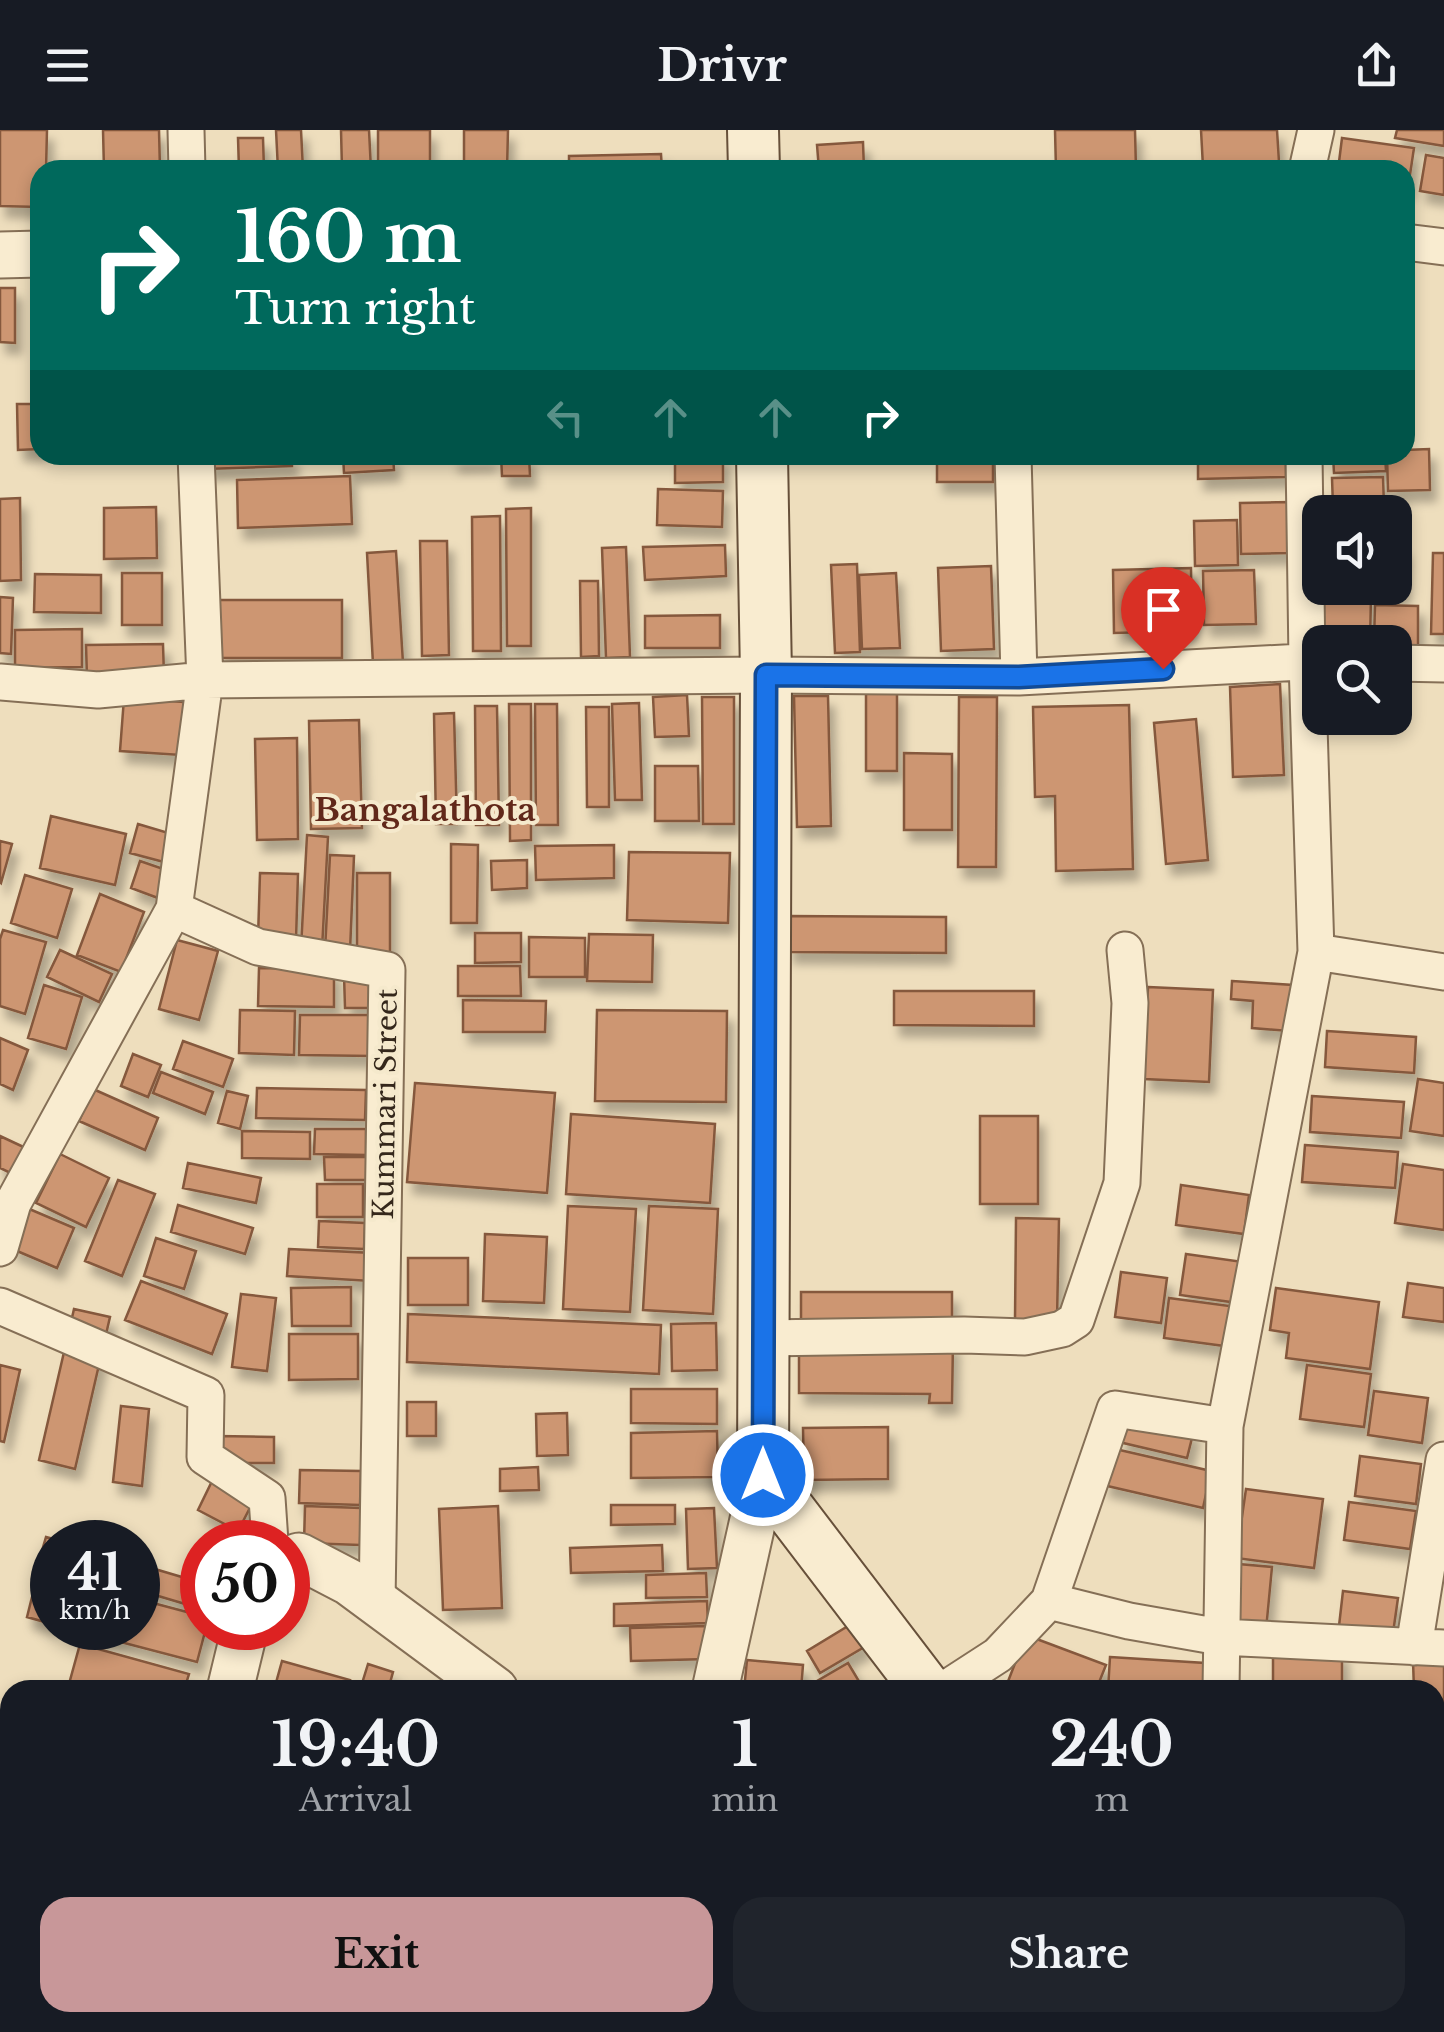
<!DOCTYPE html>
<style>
:root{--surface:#171b24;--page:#20242c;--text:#f1f3f6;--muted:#9ea1a6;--accent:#c89799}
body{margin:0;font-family:"Libre Baskerville",serif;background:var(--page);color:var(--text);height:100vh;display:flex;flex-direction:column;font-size:38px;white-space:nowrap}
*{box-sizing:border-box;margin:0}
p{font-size:32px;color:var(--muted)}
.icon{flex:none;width:55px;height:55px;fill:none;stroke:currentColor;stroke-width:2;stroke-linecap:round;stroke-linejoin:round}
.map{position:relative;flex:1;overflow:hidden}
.panel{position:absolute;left:0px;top:1550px;width:1445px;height:352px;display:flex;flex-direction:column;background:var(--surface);border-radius:30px 30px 0 0;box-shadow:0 5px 15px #0003}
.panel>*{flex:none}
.hud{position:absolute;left:30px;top:30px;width:1385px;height:305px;border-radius:30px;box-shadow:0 5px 15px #0003;background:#00695c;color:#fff;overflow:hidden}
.fabs{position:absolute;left:1302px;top:365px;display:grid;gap:20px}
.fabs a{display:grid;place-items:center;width:110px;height:110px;border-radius:20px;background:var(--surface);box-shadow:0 5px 15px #0003;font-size:50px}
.speed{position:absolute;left:30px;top:1390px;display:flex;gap:20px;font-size:50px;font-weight:700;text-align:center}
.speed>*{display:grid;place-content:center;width:130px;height:130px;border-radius:50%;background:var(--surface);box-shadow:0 5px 15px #0003;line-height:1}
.speed small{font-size:25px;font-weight:400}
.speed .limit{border:15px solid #d22;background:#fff;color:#111}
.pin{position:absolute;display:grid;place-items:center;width:85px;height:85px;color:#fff;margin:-102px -42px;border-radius:50% 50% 50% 0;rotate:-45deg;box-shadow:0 0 10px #0007}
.pin .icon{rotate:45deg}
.me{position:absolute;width:110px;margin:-55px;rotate:0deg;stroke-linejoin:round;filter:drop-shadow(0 0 8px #0008)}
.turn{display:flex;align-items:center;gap:35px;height:210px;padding:0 40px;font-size:45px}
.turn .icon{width:130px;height:130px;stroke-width:2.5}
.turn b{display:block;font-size:70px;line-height:85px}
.lanes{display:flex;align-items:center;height:95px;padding:0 40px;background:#0003;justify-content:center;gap:50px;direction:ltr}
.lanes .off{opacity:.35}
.eta{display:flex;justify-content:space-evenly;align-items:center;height:170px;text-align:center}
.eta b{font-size:60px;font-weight:700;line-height:70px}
.primary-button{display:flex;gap:20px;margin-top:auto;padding:20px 40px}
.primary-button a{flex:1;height:115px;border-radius:30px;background:var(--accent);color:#111;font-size:40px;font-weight:700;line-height:115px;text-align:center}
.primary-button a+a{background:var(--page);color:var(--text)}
header{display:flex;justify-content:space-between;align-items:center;height:130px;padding:0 40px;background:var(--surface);font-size:45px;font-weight:700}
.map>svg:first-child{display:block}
.building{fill:#cd9672;stroke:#85583c;stroke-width:2.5;filter:url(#shadow)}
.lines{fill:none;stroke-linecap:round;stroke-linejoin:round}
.minor-casing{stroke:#856f56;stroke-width:39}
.tertiary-casing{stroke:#856f56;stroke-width:49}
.secondary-casing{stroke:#67503a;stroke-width:54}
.minor{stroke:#f9ecd0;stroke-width:35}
.tertiary{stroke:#f9ecd0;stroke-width:45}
.secondary{stroke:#f9ecd0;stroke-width:50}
.route-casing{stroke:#114b97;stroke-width:25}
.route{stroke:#1a73e8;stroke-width:18}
.labels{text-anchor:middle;stroke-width:8;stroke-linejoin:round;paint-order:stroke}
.street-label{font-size:28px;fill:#34271b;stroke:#f5e9cc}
.quarter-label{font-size:32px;font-weight:bold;fill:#61281a;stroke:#f5e9cc}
</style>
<header><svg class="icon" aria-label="menu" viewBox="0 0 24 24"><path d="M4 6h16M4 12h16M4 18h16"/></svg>Drivr<svg class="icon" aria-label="share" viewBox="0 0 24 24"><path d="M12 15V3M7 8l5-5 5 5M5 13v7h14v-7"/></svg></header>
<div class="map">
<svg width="1444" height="1902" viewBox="0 0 1444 1902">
<defs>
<filter id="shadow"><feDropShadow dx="6" dy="11" stdDeviation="5" flood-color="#0004"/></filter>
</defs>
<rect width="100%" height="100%" fill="#eedebd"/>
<path class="building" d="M0,0h47l-1,40h-6v37l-40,-1z
M103,0h56l1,40h-56z
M276,0h25l2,40h-25z
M341,0h28l2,40h-29z
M378,0h52v40h-52z
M464,0h44l-1,40h-43z
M1055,0h80l1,40h-80z
M1201,0h76l2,32 -76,5z
M1397,0h47v16l-49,-8z
M238,8h25l1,32h-25z
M1342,8l72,10 -6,40h-3v-18h-67z
M863,12l1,28h-45l-2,-25z
M661,24l1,16h-93v-14z
M1426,25l18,3v37l-24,-4z
M35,139h5v60h-3z
M0,158h15v55l-15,-1z
M17,274h23v45l-22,1z
M1429,319l1,41 -42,1 -1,-36h18v-5z
M205,325h87v11l-87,3z
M343,325h50l1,15 -50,3z
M453,325h37v5l-37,1z
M501,325h28l1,21h-28z
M675,325h48v27l-48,1z
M937,325h56v27h-56z
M1198,325h88v22l-88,2z
M1333,325h52l1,16 -52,2z
M350,346l2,48 -114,4 -1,-48z
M1383,347l1,29 -51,1 -1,-29z
M658,359l65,2 -1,36 -65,-2z
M20,368l1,82 -21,1v-82z
M1291,372l1,51 -51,1 -1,-51z
M156,377l1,51 -53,1v-51z
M531,378v138h-24l-1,-137z
M500,386l1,135h-28l-1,-134z
M1237,390l1,45 -43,1 -1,-45z
M420,411h27l2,114 -27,1z
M725,415l1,31 -81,4 -2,-33z
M626,417l4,110 -24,1 -4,-110z
M1395,417h9l-2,45 -69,-3 62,-1z
M396,421l7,112 -30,1 -6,-111z
M1433,423h11v81h-13z
M857,434l3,88 -25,1 -4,-88z
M991,436l3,83 -53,2 -3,-83z
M1191,438l1,63 -78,2 -1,-63z
M1254,440l2,54 -52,1 -1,-54z
M122,443h40v52h-40z
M896,443l4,75 -38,1 -3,-74z
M35,444l66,1v38l-67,-1z
M580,451h18l1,75 -18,1z
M1324,465l47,1 -1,46h-47z
M0,467l13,1 -2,56 -11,-1z
M219,470h123v58h-123z
M1375,475l43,1v49l-23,-1v-12h-21z
M720,485v33h-75v-32z
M82,499v38l-67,1v-38z
M163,514l1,32 -77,2 -1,-33z
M1280,554l4,91 -51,2 -3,-90z
M866,562h31v79h-31z
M687,565l2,41 -34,1 -2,-40z
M794,566h34l3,130 -34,1z
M702,567h32v127h-31z
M959,567h38l-1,170h-38z
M124,568l60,4 -3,53 -61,-4z
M639,573l3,97h-27l-3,-96z
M509,574h22v136l-21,1z
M535,574h22l1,121h-22z
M1129,575l4,164 -77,2 -1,-75 -20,1 -2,-90z
M475,576h22l2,119h-23z
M586,577h23v100h-22z
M454,583l3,111h-21l-2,-110z
M1196,589l12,141 -42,4 -12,-141z
M359,590l3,108 -51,1 -2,-108z
M297,608l1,101 -41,1 -2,-101z
M904,623l48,1v76h-48z
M655,636h43l1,55h-44z
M51,686l75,18 -11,51 -75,-17z
M138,694l44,13 -7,28 -45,-12z
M307,705l21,2 -6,112 -21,-1z
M0,711l12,3 -11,39 -1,-1z
M451,714l27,1 -1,78h-26z
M614,715v33l-78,2 -1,-34z
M629,722l101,1 -2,70 -101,-3z
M330,725l24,1 -4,95 -25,-1z
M527,730v28l-35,2 -1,-29z
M140,731l35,12 -9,28 -35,-13z
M260,743l38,1 -2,66 -38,-2z
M357,743h33v86h-33z
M25,745l47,14 -15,49 -46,-15z
M100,764l44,18 -23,60 -44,-17z
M788,786l158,1v36l-158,-1z
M3,800l43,12 -21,72 -25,-8v-67z
M475,803h46v29l-46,1z
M589,804l64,1 -1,47 -65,-1z
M529,807l56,1v39h-56z
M177,810l41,11 -19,69 -40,-11z
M60,820l52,24 -13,28 -52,-25z
M458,836h62l1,30h-63z
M259,838l75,1v38l-76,-1z
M344,845h28l1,33h-28z
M1232,851l61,4 -4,46 -37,-3 1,-27 -22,-2z
M44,855l38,12 -16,52 -38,-11z
M1148,857l65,3 -4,92 -65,-3z
M894,861h140v35l-140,-1z
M463,870l83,1 -1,31h-82z
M240,880l55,1 -1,44 -55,-2z
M597,880l130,1 -1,91 -131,-1z
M300,885h72v41l-73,-1z
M1327,901l89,6 -2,36 -89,-6z
M0,908l28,12 -15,40 -13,-6z
M183,911l50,18 -10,28 -50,-18z
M133,924l28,11 -13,32 -27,-11z
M161,942l52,20 -8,22 -52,-21z
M1418,949l26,4v53l-34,-5z
M415,953l140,10 -8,100 -140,-11z
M257,958l109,2 -1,30 -109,-2z
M93,959l65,29 -13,32 -66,-29z
M227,961l21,5 -8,33 -22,-6z
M1312,966l92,6 -3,36 -91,-6z
M571,984l144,10 -5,79 -144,-9z
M980,986h58v88h-58z
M315,999h51v26l-52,-1z
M242,1001l68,1v27l-68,-1z
M0,1006l32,15 -11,27 -21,-10z
M1305,1015l93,7 -3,36 -93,-6z
M60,1024l49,24 -23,49 -50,-24z
M324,1027h48v23h-47z
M188,1033l73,15 -5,25 -73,-15z
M1403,1034l41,6v60l-49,-7z
M118,1050l37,14 -33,82 -37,-15z
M317,1054h46v33h-46z
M1181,1055l68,10 -5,39 -68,-9z
M178,1075l75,23 -8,26 -74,-22z
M568,1076l68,3 -6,103 -67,-3z
M649,1076l69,3 -5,105 -70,-4z
M27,1078l47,20 -17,40 -47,-20z
M1016,1088l43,1 -2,101h-42z
M319,1091l46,2 -1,26 -46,-2z
M485,1104l62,3 -3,66 -61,-2z
M156,1108l40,13 -12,38 -40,-13z
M289,1119l84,4 -2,28 -84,-5z
M1186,1124l57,8 -5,41 -58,-8z
M408,1128h60v47h-60z
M1121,1142l46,6 -6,45 -46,-6z
M141,1151l86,33 -15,40 -87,-34z
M1408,1153l36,5v34l-41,-5z
M351,1157v39h-59l-1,-38z
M1276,1158l103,14 -9,67 -84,-11 3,-25 -19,-3z
M801,1162h151v32l-151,-1z
M241,1164l35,4 -9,73 -35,-4z
M1169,1168l68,9 -5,40 -68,-9z
M74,1179l36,8 -35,152 -36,-9z
M408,1184l253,11 -2,49 -252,-12z
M716,1193l1,47 -45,1 -1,-47z
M289,1204h69v45l-69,1z
M799,1212h154l-1,61h-23l1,-9 -131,-1z
M0,1235l20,5 -16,72 -4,-1z
M1307,1235l64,9 -7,53 -64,-8z
M631,1259h86v35l-86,-1z
M1374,1261l54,7 -6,45 -54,-8z
M407,1272h29v34h-29z
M121,1276l28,3 -7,77 -29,-4z
M567,1283l1,42 -31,1 -1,-42z
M1126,1284l68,16 -7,28 -68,-16z
M888,1297v52l-84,1 -1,-52z
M717,1301l1,46 -87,1v-45z
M217,1306l57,1v26h-58z
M1111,1318l100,23 -8,37 -100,-23z
M1360,1326l61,8 -5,40 -61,-8z
M538,1337l1,23 -39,1v-22z
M300,1340l61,1 -1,34 -61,-2z
M215,1345l41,21 -18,35 -40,-21z
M1246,1359l77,10 -9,69 -78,-10z
M1349,1372l67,9 -6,38 -66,-9z
M611,1375h64v19l-64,1z
M305,1376l56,2 -1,37 -56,-2z
M498,1376l4,102 -59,2 -4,-101z
M714,1378l3,60 -29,1 -2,-60z
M46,1407l19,5h-13v23l-13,-4z
M662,1415l1,26 -92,2 -1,-25z
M1227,1433l45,4 -6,63 -44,-4z
M138,1434l64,19v26l-64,-19z
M38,1443l14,4v47l-25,-7z
M706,1443l1,24 -61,1v-23z
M1343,1461l55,7 -5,35 -54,-7z
M138,1469l64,17v12h4l-9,34 -130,-34h71z
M707,1471l1,22 -94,3v-22z
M853,1493l13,23 -46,27 -13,-22z
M707,1496l1,33 -77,2 -1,-33z
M1026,1505l80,30 -10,25h-73l-16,-6z
M80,1514l109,30 -5,16h-95l-20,-6z
M1273,1520l69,1v39h-50v-7h-19z
M1110,1527l95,6 -1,27h-96z
M747,1530l56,5 -2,25h-57z
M1444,1530v86h-9v-56h-21l-1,-29z
M282,1531l68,19 -3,10h-73z
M848,1533l12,20 -13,7h-41l-1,-2z
M368,1534l25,8 -5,18h-28z
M1435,1624h9v52h-9z
M0,1728l10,3v49l-10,-2z
M0,1820l10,2v70h6l-2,10h-14z
M21,1892h44l-3,10h-43z
M71,1892h54l-2,10h-55z
M227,1892h58l-2,10h-22z
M504,1892h41l-4,10h-41z
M920,1892h85l-17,10h-63z
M1012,1892h50l4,10h-49z
M1111,1892h7l4,10h-30z
M1179,1892h41l-17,10h-18z"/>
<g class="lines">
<g class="minor-casing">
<path id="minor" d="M186,0l1,40
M1307,40l9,-40
M1405,112l39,5
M1013,325l6,222
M1395,533l49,1
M0,552l98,8 107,-10 561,-5 253,2 301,-16
M174,779l31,-229 -9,-225
M1316,822l128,20
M0,1118l13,-45 161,-294 84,38 129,23 -10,633
M0,1176l206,89 -1,62 62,41 3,44
M764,1208l200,-3 61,2 37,-8 14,-9 46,-137 8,-180 -5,-53
M1049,1471l80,20 91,16 224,11
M1414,1517l30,-187
M944,1560l54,-35 51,-54 66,-192 110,17
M1221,1560l4,-264 91,-474 -9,-291 -3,-206
M1435,1708l5,1 4,109
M770,1892l5,10
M1241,1892v10
M603,1902l4,-10
M1391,1902l53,-11"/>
</g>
<g class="tertiary-casing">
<path id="tertiary" d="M0,125l40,-1
M288,1430l11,-4 50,26 146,108
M230,1560l15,-62
M715,1560l48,-215
M157,1902l2,-10"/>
</g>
<g class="secondary-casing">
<path id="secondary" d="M753,0l1,40
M762,325l4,220 -3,800 164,215
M1156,1892l7,10"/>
</g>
<use href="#minor" class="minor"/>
<use href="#tertiary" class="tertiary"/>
<use href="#secondary" class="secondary"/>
</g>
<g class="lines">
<g class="route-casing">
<path id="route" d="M763,1345l3,-800 253,2 144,-8"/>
</g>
<use href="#route" class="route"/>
</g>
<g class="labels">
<g class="street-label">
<text transform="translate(385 974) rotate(-89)" y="10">Kummari Street</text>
</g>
<g class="quarter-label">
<text x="425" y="691">Bangalathota</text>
</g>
</g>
</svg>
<div class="fabs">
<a><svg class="icon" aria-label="sound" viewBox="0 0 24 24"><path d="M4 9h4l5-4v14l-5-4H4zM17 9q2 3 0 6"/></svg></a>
<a><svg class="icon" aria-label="search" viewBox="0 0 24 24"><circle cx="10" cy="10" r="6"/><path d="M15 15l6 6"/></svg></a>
</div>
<div class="speed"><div>41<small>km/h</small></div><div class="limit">50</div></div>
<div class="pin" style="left:1163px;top:539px;background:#d93025"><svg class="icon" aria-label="arrive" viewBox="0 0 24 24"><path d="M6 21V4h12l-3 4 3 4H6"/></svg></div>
<svg class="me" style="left:763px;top:1345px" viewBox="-20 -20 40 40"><circle r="17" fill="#1a73e8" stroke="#fff" stroke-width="3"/><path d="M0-11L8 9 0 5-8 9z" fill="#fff"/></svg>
<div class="hud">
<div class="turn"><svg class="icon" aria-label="right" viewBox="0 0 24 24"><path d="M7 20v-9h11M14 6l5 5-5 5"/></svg><div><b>160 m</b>Turn right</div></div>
<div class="lanes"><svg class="icon off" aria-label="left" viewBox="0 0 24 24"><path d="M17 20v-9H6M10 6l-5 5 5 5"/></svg><svg class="icon off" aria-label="ahead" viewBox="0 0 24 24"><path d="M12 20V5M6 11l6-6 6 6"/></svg><svg class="icon off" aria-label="ahead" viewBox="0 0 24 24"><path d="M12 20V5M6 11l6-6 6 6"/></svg><svg class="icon" aria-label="right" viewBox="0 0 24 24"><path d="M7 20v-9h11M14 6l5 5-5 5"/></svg></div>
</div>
<section class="panel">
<div class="eta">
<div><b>19:40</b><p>Arrival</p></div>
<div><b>1</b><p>min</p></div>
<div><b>240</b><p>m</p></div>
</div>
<div class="primary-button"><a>Exit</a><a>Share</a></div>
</section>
</div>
